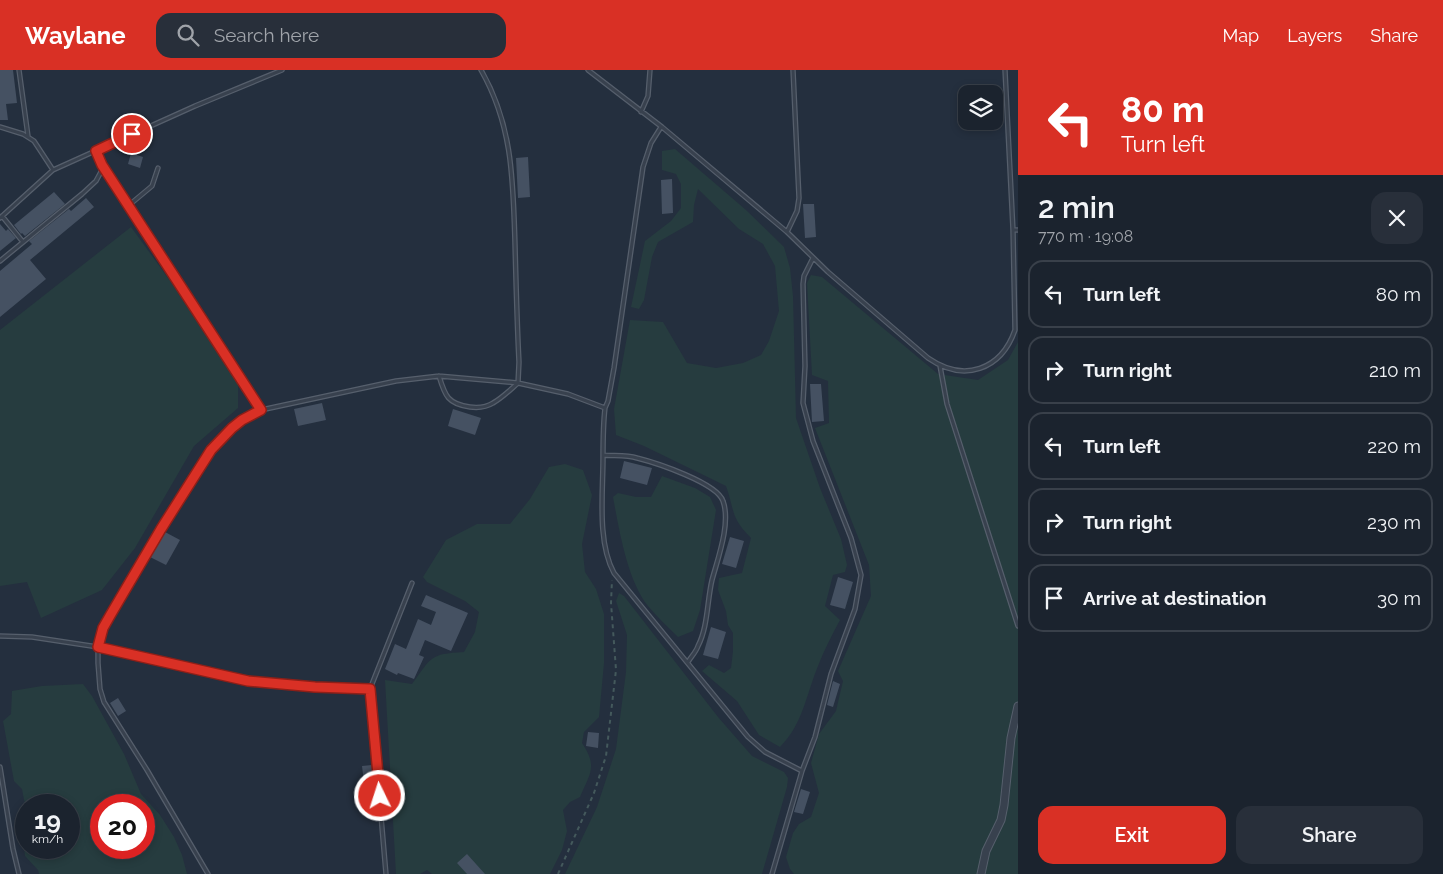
<!DOCTYPE html>
<meta charset="utf-8">
<style>
:root{--surface:#1b232e;--page:#282f3a;--text:#f1f3f6;--muted:#a0a4aa;--line:#39404a;--accent:#d93025}
body{margin:0;font-family:Raleway,sans-serif;background:var(--page);color:var(--text);height:100vh;display:flex;flex-direction:column;font-size:19px;white-space:nowrap}
*{box-sizing:border-box;margin:0}
p{font-size:16px;color:var(--muted)}
.icon{flex:none;width:28px;height:28px;fill:none;stroke:currentColor;stroke-width:2;stroke-linecap:round;stroke-linejoin:round}
.map{position:relative;flex:1;overflow:hidden}
.drawer{display:flex;flex-direction:column;background:var(--surface);width:425px}
.drawer>*{flex:none}
.banner{background:#d93025;color:#fff;overflow:hidden}
.tools{position:absolute;left:958px;top:15px;display:grid;gap:10px}
.tools a{display:grid;place-items:center;width:45px;height:45px;border-radius:10px;background:var(--surface);box-shadow:0 2px 8px #0003,0 0 0 1px var(--line);font-size:25px}
.speed{position:absolute;left:15px;top:724px;display:flex;gap:10px;font-size:25px;font-weight:700;text-align:center}
.speed>*{display:grid;place-content:center;width:65px;height:65px;border-radius:50%;background:var(--surface);box-shadow:0 2px 8px #0003,0 0 0 1px var(--line);line-height:1}
.speed small{font-size:12px;font-weight:400}
.speed .limit{border:8px solid #d22;background:#fff;color:#111}
.pin{position:absolute;display:grid;place-items:center;width:42px;height:42px;color:#fff;margin:-21px;border:2px solid #fff;border-radius:50%;box-shadow:0 1px 5px #0007}
.me{position:absolute;width:55px;margin:-28px;rotate:356deg;stroke-linejoin:round;filter:drop-shadow(0 0 4px #0008)}
.turn{display:flex;align-items:center;gap:18px;height:105px;padding:0 20px;font-size:22px}
.turn .icon{width:65px;height:65px;stroke-width:2.5}
.turn b{display:block;font-size:35px;line-height:42px}
.round{display:grid;place-items:center;flex:none;width:52px;height:52px;border-radius:15px;background:var(--page)}
.headline{display:flex;align-items:center;justify-content:space-between;height:85px;padding:0 20px}
h1{font-size:30px;font-weight:600;line-height:38px}
.button{display:flex;gap:10px;margin-top:auto;padding:10px 20px}
.button a{flex:1;height:58px;border-radius:15px;background:var(--accent);color:#fff;font-size:20px;font-weight:600;line-height:58px;text-align:center}
.button a+a{background:var(--page);color:var(--text)}
ul{padding:0;list-style:none}
li{display:flex;align-items:center;gap:15px;height:68px;margin:0 10px 8px;padding:0 10px;border:2px solid var(--line);border-radius:15px}
li div{flex:1}
li b{display:block;font-size:19px}
li em{font-style:normal}
header{display:flex;align-items:center;gap:30px;box-sizing:border-box;height:70px;padding:0 25px;background:var(--accent);color:#fff}
header strong{font-size:24px}
nav{display:flex;gap:28px;margin-inline-start:auto;font-size:18px}
.search{width:350px;height:45px;background:var(--page);display:flex;align-items:center;gap:12px;box-sizing:border-box;padding:0 18px;border-radius:15px;color:var(--muted);font-size:19px}
main{display:flex;flex:1;min-height:0}
.map>svg:first-child{display:block}
.green{fill:#263c3f;fill-rule:evenodd}
.building{fill:#455162}
.lines{fill:none;stroke-linecap:round;stroke-linejoin:round}
.lane-casing{stroke:#565f6c;stroke-width:5.5}
.street-casing{stroke:#565f6c;stroke-width:9}
.path{stroke:#44595c;stroke-width:2;stroke-dasharray:4 4;stroke-linecap:butt}
.lane{stroke:#38414e;stroke-width:3}
.street{stroke:#38414e;stroke-width:7}
.route-casing{stroke:#8d1f18;stroke-width:12}
.route{stroke:#d93025;stroke-width:9}
</style>
<header>
<strong>Waylane</strong>
<div class="search"><svg class="icon" aria-label="search" viewBox="0 0 24 24"><circle cx="10" cy="10" r="6"/><path d="M15 15l6 6"/></svg>Search here</div>
<nav><a>Map</a><a>Layers</a><a>Share</a></nav>
</header>
<main>
<div class="map">
<svg width="1018" height="804" viewBox="0 0 1018 804">
<rect width="100%" height="100%" fill="#242f3e"/>
<path class="green" d="M675,79l71,61 38,37 6,21 3,28 3,122 24,70 21,51 6,26 -2,7 -12,3 -8,31 15,14c-8,15 -16,30 -22,46 -12,29 -15,58 -38,81l-21,-12 -22,-34 -35,-30 7,-6 15,8 7,-5 2,-17v-18l-5,-8 -2,-14 -8,-21 1,-12 23,-5 9,-35c-21,-21 -16,-27 -25,-52l-82,-40 -28,-11 -2,-26 16,-89 33,2 24,41 29,5 27,-5 18,-8 8,-14 10,-30 -4,-45 -12,-22 -24,-15 -41,-40 -4,16 -1,17 -35,20 -6,15 -8,43 -5,9 -8,-2 14,-66 26,-20 10,-13v-24l-5,-10 -14,-4v-19z
M131,157l40,55 67,102v24l-44,38 -59,102 -33,42 -61,28 -14,-36 -27,4v-256z
M811,205l11,2 116,97 40,6 30,-20 10,-18v532h-224l-4,-5 -4,-12 7,-24 6,-9 12,-7 8,-24 -8,-30 8,-29 17,-23 7,-30 -5,-10 33,-75 -2,-31 -54,-137 14,-5 -1,-42 -16,-6 -5,-92z
M565,394l18,6 9,25 -10,49 3,28 11,17 8,25v49l-5,54 -15,15 -2,11c16,24 8,30 -2,54l-10,5 -7,8 4,21 -5,19 -12,24h-118l-5,-4 -7,4h-24l-11,-194 27,4c20,-27 17,-30 52,-32l11,-20 4,-20 -14,-11 -38,-19 -4,-5 23,-37 31,-16h33l20,-25 19,-32z
M662,406l33,12 15,9 6,13 -16,100 -7,21 -15,6c-10,-10 -21,-20 -30,-31 -21,-26 -29,-77 -35,-109l5,-4 18,4h15z
M619,523l5,3 94,121 34,39 32,16 4,6 -1,9 -25,87h-197l32,-67 19,-58 10,-77 1,-37 -11,-34z
M83,614l9,12 32,58 17,40 19,21 14,22 8,18 5,19h-148l-1,-4 -13,-14 -4,-34 5,-8v34h43v-43h-43v5l-4,-21 -8,-8 -11,-60 8,-7 1,-23 30,-5zM101,735h43v43h-43z"/>
<path class="building" d="M0,0h13l4,33 -11,1 2,16h-8z
M131,83l12,4 -3,11 -12,-4z
M528,87l2,40 -12,1 -2,-40z
M672,109l1,34 -11,1 -1,-34z
M54,122l11,12 -40,32 -3,-3 -1,1 -7,-9z
M86,128l8,9 -64,53 16,19 -46,38v-46l32,-27 -3,-3 40,-32 2,2z
M803,134h11l2,33 -11,1z
M0,154l6,7 2,-2 8,9 -16,13z
M810,314h11l3,37 -12,1z
M322,333l4,17 -28,6 -4,-17z
M453,339l28,9 -6,17 -27,-9z
M624,391l28,7 -5,17 -27,-7z
M165,462l15,8 -14,25 -16,-8z
M730,467l14,4 -8,27 -14,-4z
M838,507l15,5 -8,27 -15,-4z
M426,525l42,18 -17,38 -26,-11 -6,15 5,2 -10,22 -16,-6 -1,2 -12,-6 10,-25 11,5 12,-30 13,6 5,-13 -15,-6z
M711,557l15,5 -8,27 -15,-4z
M833,611l7,3 -7,23 -6,-2z
M118,628l8,13 -8,5 -8,-13z
M588,662l11,1 -1,15 -12,-2z
M372,695l1,17 -9,1 -2,-17z
M801,719l9,3 -7,22 -9,-2z
M467,784l18,20h-18l-10,-11z"/>
<g class="lines">
<g class="lane-casing">
<path id="lane" d="M19,0l9,66
M588,0l74,57 125,105 41,40 100,86c36,25 73,12 87,-28l-2,-100 -8,-160
M641,42l7,-16 2,-26
M0,57l23,7 11,7 19,29
M661,57l-10,16 -8,24 -29,201 -6,33 -3,7c-2,17 -2,33 -2,50 0,35 -6,84 11,115l134,164 17,15 37,19
M96,81l5,14 160,245
M128,136l24,-20 6,-18
M2,146l21,26
M0,148l53,-48 142,-64 87,-36
M1013,160h5
M787,162l10,-21 2,-13 -6,-128
M0,191l82,-67 14,-13 7,-13
M940,296l7,38 71,222
M439,306c6,20 9,28 31,31 8,1 15,1 23,-4 9,-5 17,-13 25,-20l1,-21c-2,-39 -3,-79 -4,-118 -2,-63 -2,-118 -34,-174
M603,385c11,1 24,0 34,3 20,5 80,25 86,43 8,22 -5,57 -11,79 -5,21 -4,47 -14,66 -2,6 -7,11 -10,16
M0,566l32,1 66,10 170,36 47,4 55,2
M0,697l13,82 6,25
M208,804l-61,-104 -43,-68 -4,-13 -2,-26v-16l5,-19 58,-99 50,-79c14,-17 29,-31 50,-40l135,-29 43,-5 79,7 50,11 37,14
M386,804l-16,-185 42,-106
M772,804l30,-103 13,-34 16,-63 24,-65 6,-34 -10,-37 -38,-97 -10,-38 2,-37 -2,-82 1,-8 9,-18"/>
</g>
<g class="street-casing">
<path id="street" d="M981,804l5,-23 15,-31 3,-15 7,-67 7,-32"/>
</g>
<path class="path" d="M558,804l36,-81 12,-37 10,-86 -5,-67 1,-23"/>
<use href="#lane" class="lane"/>
<use href="#street" class="street"/>
</g>
<g class="lines">
<g class="route-casing">
<path id="route" d="M132,64l-36,17 6,14 159,245 -19,10 -10,8 -21,22 -50,79 -50,85 -8,14 -5,19 150,34 67,6 55,2 10,107"/>
</g>
<use href="#route" class="route"/>
</g>
</svg>
<div class="tools">
<a><svg class="icon" aria-label="layers" viewBox="0 0 24 24"><path d="M12 4l9 5-9 5-9-5zM3 14l9 5 9-5"/></svg></a>
</div>
<div class="speed"><div>19<small>km/h</small></div><div class="limit">20</div></div>
<div class="pin" style="left:132px;top:64px;background:#d93025"><svg class="icon" aria-label="arrive" viewBox="0 0 24 24"><path d="M6 21V4h12l-3 4 3 4H6"/></svg></div>
<svg class="me" style="left:380px;top:726px" viewBox="-20 -20 40 40"><circle r="17" fill="#d93025" stroke="#fff" stroke-width="3"/><path d="M0-11L8 9 0 5-8 9z" fill="#fff"/></svg>
</div>
<section class="drawer">
<div class="banner">
<div class="turn"><svg class="icon" aria-label="left" viewBox="0 0 24 24"><path d="M17 20v-9H6M10 6l-5 5 5 5"/></svg><div><b>80 m</b>Turn left</div></div>
</div>
<div class="headline"><div><h1>2 min</h1><p>770 m · 19:08</p></div><a class="round"><svg class="icon" aria-label="close" viewBox="0 0 24 24"><path d="M6 6l12 12M18 6L6 18"/></svg></a></div>
<ul>
<li><svg class="icon" aria-label="left" viewBox="0 0 24 24"><path d="M17 20v-9H6M10 6l-5 5 5 5"/></svg><div><b>Turn left</b></div><em>80 m</em></li>
<li><svg class="icon" aria-label="right" viewBox="0 0 24 24"><path d="M7 20v-9h11M14 6l5 5-5 5"/></svg><div><b>Turn right</b></div><em>210 m</em></li>
<li><svg class="icon" aria-label="left" viewBox="0 0 24 24"><path d="M17 20v-9H6M10 6l-5 5 5 5"/></svg><div><b>Turn left</b></div><em>220 m</em></li>
<li><svg class="icon" aria-label="right" viewBox="0 0 24 24"><path d="M7 20v-9h11M14 6l5 5-5 5"/></svg><div><b>Turn right</b></div><em>230 m</em></li>
<li><svg class="icon" aria-label="arrive" viewBox="0 0 24 24"><path d="M6 21V4h12l-3 4 3 4H6"/></svg><div><b>Arrive at destination</b></div><em>30 m</em></li>
</ul>
<div class="button"><a>Exit</a><a>Share</a></div>
</section>
</main>
